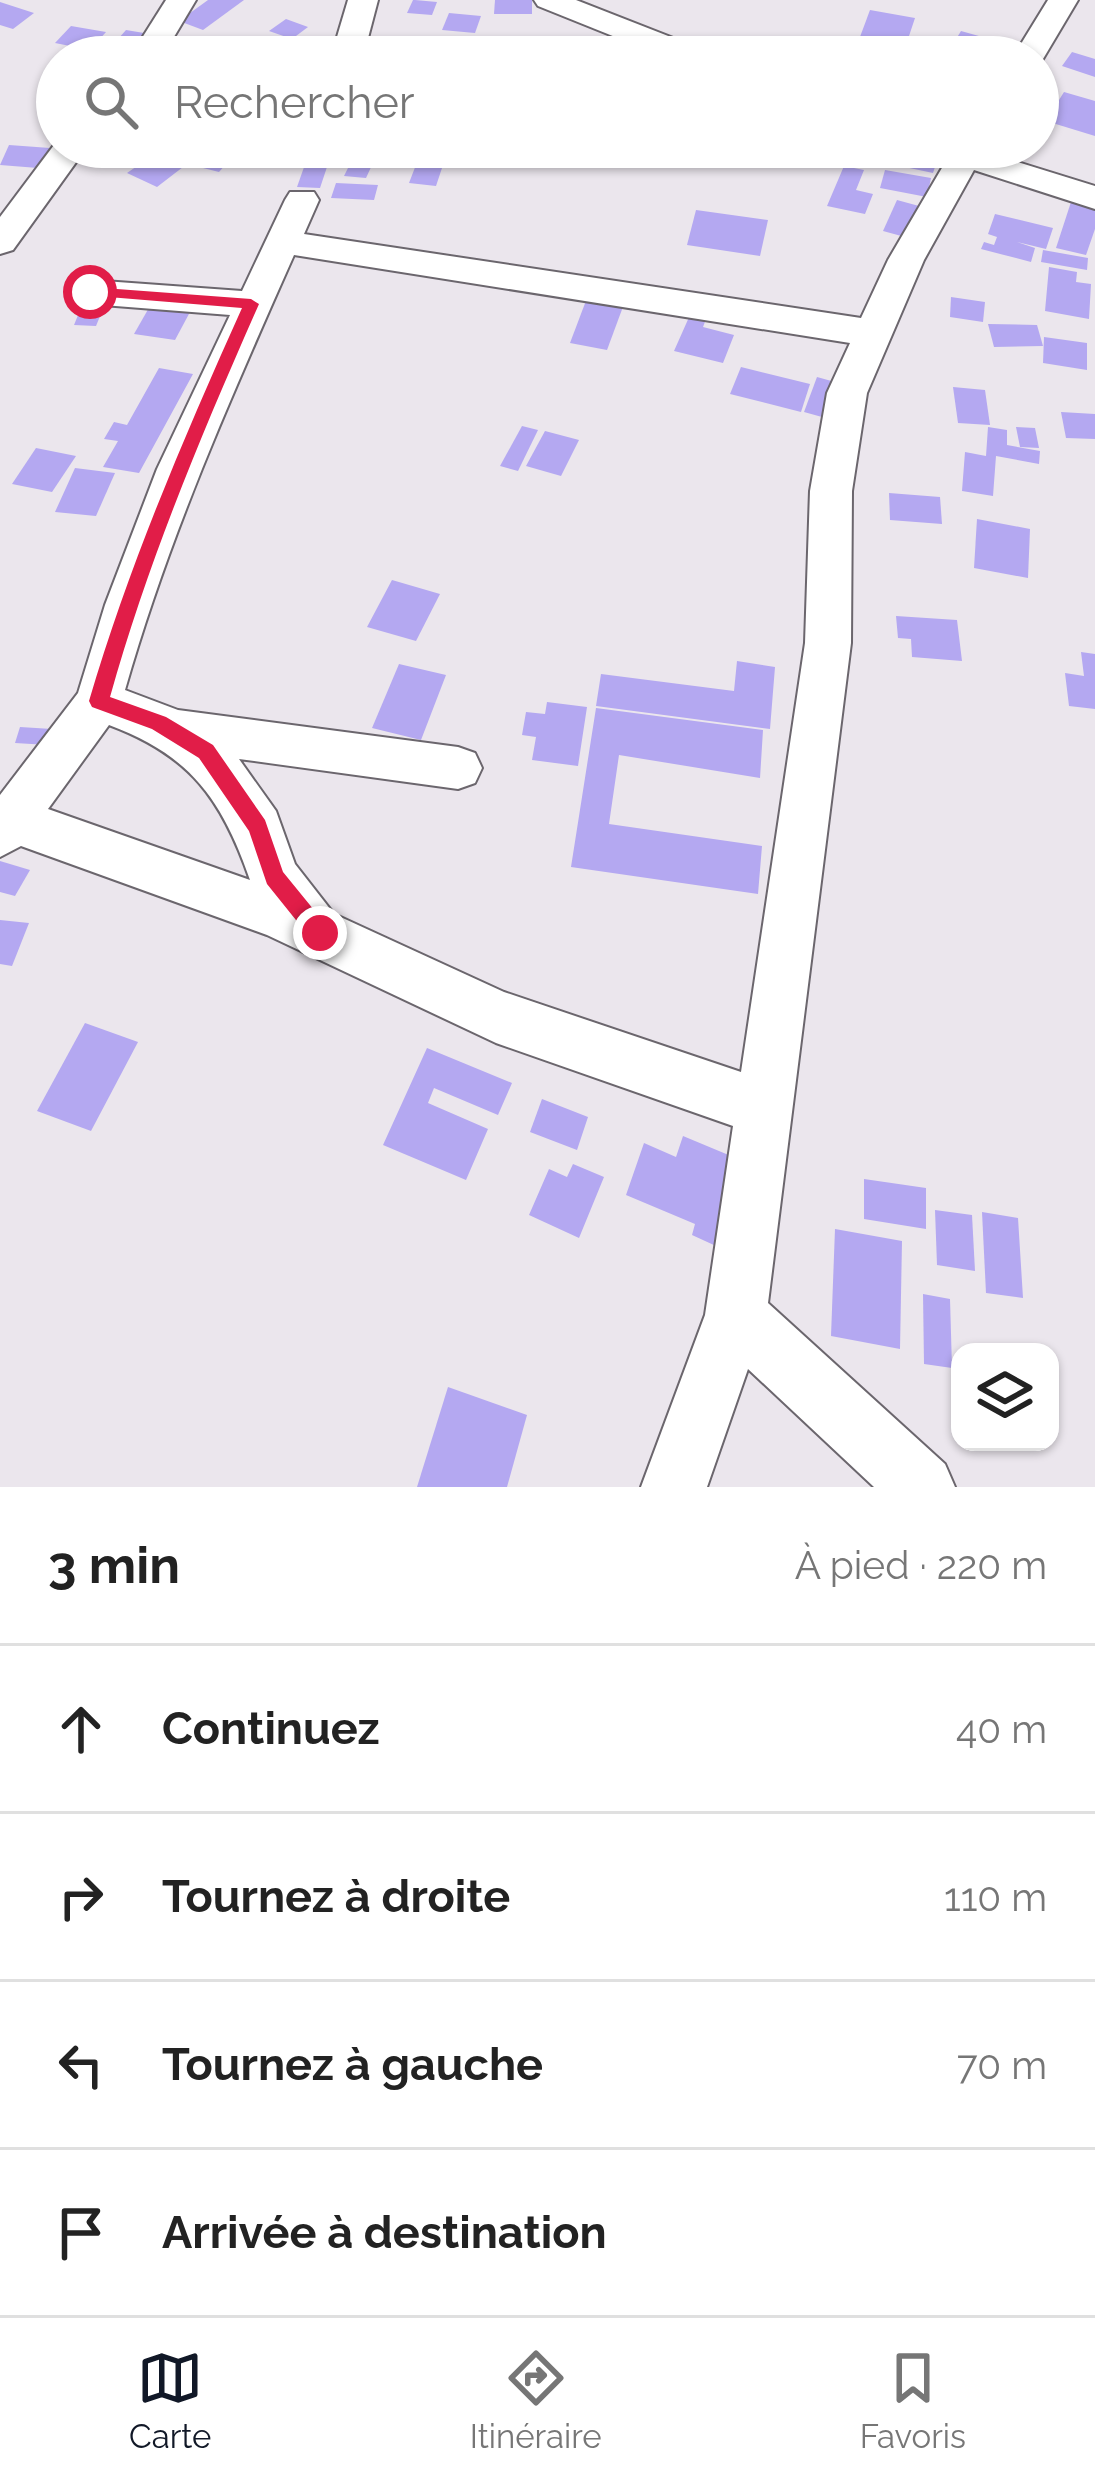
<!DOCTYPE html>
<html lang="fr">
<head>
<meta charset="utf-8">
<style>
  :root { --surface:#fff; --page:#f6f6f6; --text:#222; --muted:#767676; --line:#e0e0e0; --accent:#111827 }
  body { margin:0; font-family:Raleway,sans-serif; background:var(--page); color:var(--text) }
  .controls { position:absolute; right:36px; bottom:36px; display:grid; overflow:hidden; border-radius:24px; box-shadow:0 3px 9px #0004 }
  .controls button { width:108px; height:108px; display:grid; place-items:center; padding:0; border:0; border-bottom:3px solid var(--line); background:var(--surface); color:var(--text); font:60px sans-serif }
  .stop { position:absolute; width:36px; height:36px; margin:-27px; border:9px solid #e11d48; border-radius:50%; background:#fff }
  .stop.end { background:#e11d48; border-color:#fff; box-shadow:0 3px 12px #0008 }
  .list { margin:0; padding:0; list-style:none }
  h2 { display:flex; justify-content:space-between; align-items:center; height:156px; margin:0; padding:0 48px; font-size:51px }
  h2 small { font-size:39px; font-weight:400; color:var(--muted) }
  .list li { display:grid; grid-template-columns:78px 1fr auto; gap:36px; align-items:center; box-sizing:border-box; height:168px; padding:0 48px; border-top:3px solid var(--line) }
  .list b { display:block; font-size:45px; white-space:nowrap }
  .list em { font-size:39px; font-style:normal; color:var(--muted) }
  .icon { flex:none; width:66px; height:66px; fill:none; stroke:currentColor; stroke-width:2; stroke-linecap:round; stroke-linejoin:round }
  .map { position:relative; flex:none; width:1095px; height:1487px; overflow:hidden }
  .search { position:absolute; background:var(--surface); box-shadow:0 3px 9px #0004; left:36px; right:36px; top:36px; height:132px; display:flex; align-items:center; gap:30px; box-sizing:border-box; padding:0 42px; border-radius:66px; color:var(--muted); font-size:45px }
  .sheet { height:828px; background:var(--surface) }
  nav { display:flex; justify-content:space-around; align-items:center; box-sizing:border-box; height:168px; border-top:3px solid var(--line); background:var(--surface); font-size:33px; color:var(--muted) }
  nav a { display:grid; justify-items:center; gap:6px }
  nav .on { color:var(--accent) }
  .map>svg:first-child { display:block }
  .building { fill:#b4a8f1 }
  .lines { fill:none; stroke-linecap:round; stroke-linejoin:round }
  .minor-casing { stroke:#6b666d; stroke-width:4 }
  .minor { fill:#fff; fill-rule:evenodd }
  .route { fill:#e11d48 }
</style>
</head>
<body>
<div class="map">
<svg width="1095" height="1487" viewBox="0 0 1095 1487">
  <rect width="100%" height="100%" fill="#ebe6ed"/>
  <g class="building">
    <polygon points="208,0 244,0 203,30 179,21"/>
    <polygon points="413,0 415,0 437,2 432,15 407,13"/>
    <polygon points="495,0 532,0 532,14 494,14"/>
    <polygon points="0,2 34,13 13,29 0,25"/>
    <polygon points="870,10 915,18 903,54 857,45"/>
    <polygon points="449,13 481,16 475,33 442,30"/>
    <polygon points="286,19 308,27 292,39 269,31"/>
    <polygon points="71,26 106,32 90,50 55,43"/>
    <polygon points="126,30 144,33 129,50 111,47"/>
    <polygon points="961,31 993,40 983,57 947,54"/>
    <polygon points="1072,52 1095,59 1095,77 1062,66"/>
    <polygon points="1064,92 1095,101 1095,136 1046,121"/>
    <polygon points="9,145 50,148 38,168 0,165"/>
    <polygon points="343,147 393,147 391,153 378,152 366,178 344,176 354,156 340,155"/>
    <polygon points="459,147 486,147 485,162 449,162 450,150"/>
    <polygon points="852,147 874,147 865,166 845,161"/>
    <polygon points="209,149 234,155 219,172 195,166"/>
    <polygon points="906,151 938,158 933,173 900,166"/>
    <polygon points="309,153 331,155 320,188 297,187"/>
    <polygon points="153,155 183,167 157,187 127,173"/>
    <polygon points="419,157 445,159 436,186 409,183"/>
    <polygon points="844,166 864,170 856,190 873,194 865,214 827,206"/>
    <polygon points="885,170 931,178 927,197 880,188"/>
    <polygon points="336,183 378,185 374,200 331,198"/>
    <polygon points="897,200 919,206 905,237 883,231"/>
    <polygon points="1071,202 1095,209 1095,229 1086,255 1056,248"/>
    <polygon points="696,210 768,220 760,256 687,245"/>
    <polygon points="995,214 1053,228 1046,249 1017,242 1035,248 1031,262 981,249 984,242 994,245 997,237 988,234"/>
    <polygon points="1043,250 1088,258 1087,270 1041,262"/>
    <polygon points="1049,267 1077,272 1076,282 1091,284 1089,319 1045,311"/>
    <polygon points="951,297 985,302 983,322 950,317"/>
    <polygon points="587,298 624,304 607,350 570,343"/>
    <polygon points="83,303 105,304 96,326 74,325"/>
    <polygon points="150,306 190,312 175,340 134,334"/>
    <polygon points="690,315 706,319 703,327 734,335 723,363 674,351"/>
    <polygon points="988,324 1037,325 1043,346 994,347"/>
    <polygon points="1044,337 1087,343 1087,370 1043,363"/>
    <polygon points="741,367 810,384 801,412 730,394"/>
    <polygon points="159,368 193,374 139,473 103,467 118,441 104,439 114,422 127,425"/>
    <polygon points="817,377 835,382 822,417 804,412"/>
    <polygon points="953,387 985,390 990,425 958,423"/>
    <polygon points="1061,412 1095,414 1095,439 1066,438"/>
    <polygon points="522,426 538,430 518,471 500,466"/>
    <polygon points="988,427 1007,430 1007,445 1040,451 1039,464 996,456 993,496 962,491 965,452 986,456"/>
    <polygon points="1016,427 1035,428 1039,448 1020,447"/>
    <polygon points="545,431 579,440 561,476 526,466"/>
    <polygon points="36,448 76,456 52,492 12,484"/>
    <polygon points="75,468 115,473 96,516 55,512"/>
    <polygon points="889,493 940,497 942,524 890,520"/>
    <polygon points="977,519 1030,529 1028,578 974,568"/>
    <polygon points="392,580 440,594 416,641 367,627"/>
    <polygon points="896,616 957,620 962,661 912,657 911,639 898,638"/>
    <polygon points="1081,652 1095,654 1095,709 1069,706 1065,673 1084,676"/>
    <polygon points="737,661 775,667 770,729 596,706 601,674 734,691"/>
    <polygon points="399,664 446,675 421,740 372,728"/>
    <polygon points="547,702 587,707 578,766 532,760 536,737 522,735 526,712 545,714"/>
    <polygon points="596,708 763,730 760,778 619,755 609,824 762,846 758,894 571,867"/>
    <polygon points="20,727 52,729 48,745 15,743"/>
    <polygon points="0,861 30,870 15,896 0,892"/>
    <polygon points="0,920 29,923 12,966 0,964"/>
    <polygon points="85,1023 138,1042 91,1131 37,1111"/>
    <polygon points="427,1048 512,1083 498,1115 434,1088 428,1103 488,1129 466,1180 383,1145"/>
    <polygon points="542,1099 588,1117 577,1150 530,1132"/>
    <polygon points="683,1136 743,1161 716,1246 692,1235 695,1224 626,1195 644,1143 676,1157"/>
    <polygon points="573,1164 604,1177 579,1238 529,1215 549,1169 567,1177"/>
    <polygon points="864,1179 926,1188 926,1229 864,1219"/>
    <polygon points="935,1210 972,1215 975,1271 937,1265"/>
    <polygon points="982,1212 1018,1218 1023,1298 986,1293"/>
    <polygon points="835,1229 902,1241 900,1349 831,1336"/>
    <polygon points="923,1294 950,1299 952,1368 924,1364"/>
    <polygon points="448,1387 527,1415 507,1487 417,1487"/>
  </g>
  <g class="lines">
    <defs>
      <g id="minor">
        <polygon points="166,0 196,0 162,57 130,57"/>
        <polygon points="348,0 378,0 363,57 331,57"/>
        <polygon points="534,0 576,0 704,50 709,57 665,57 538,6"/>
        <polygon points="1048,0 1078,0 1040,64 1038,57 1013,57"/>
        <polygon points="57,141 57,147 87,147 13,250 0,254 0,217"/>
        <path d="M919,147h69l-3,5 110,34v23l-121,-39 -50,90 -57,133 -15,98 -1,152 -83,660 177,161 10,23h-81l-126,-118 -41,118h-66l64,-172 28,-189 -237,-83 -229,-108 -246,-89 -21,11v-62l78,-102 27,-88 52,-136 73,-154 -140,-11 -13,-3 -5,-9 5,-9 13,-3 152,11 43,-91 5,-8h24l5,8 -15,34 557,84 27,-58 58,-99 -22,-7zM294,255l556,88 -23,50 -17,98 -5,152 -64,429 -237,-80 -170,-78 -39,-50 -19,-53 -37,-52 219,30 17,-6 7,-15 -7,-15 -17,-6 -280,-37 -53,-20c43,-151 105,-291 169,-435zM109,725c81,30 113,74 141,155l-202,-71z"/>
      </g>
    </defs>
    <use href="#minor" class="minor-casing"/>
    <use href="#minor" class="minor"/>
  </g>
  <path class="route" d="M90,287l161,12 8,5c-57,129 -111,257 -149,393l56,20 47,28 52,75 18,52 44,54 3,7 -10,10 -8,-3 -45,-56 -18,-53 -50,-73 -47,-29 -60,-22 -3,-6c40,-136 95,-264 153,-393l-158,-13 -2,-3z"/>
</svg>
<div class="controls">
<button><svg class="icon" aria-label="layers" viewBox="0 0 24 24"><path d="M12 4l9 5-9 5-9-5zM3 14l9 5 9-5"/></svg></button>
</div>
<div class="stop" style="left:90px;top:292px"></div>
<div class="stop end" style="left:320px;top:933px"></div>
<div class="search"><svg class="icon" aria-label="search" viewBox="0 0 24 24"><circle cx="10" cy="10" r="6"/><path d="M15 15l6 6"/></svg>Rechercher</div>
</div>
<section class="sheet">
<h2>3 min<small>À pied · 220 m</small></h2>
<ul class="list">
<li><svg class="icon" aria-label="ahead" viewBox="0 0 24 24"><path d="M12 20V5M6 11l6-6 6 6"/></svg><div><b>Continuez</b></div><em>40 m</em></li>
<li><svg class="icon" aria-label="right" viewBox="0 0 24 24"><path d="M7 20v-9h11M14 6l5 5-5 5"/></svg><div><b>Tournez à droite</b></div><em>110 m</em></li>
<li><svg class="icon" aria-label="left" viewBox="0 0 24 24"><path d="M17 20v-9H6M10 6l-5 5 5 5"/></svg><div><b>Tournez à gauche</b></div><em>70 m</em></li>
<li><svg class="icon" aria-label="arrive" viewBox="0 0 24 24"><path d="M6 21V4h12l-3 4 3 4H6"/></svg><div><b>Arrivée à destination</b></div></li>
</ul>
</section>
<nav>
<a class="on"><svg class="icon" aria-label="map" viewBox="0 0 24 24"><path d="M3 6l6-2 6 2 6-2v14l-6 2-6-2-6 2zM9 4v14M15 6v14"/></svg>Carte</a>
<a><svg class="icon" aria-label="directions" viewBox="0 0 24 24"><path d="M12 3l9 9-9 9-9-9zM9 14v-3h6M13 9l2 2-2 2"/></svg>Itinéraire</a>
<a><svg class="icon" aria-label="saved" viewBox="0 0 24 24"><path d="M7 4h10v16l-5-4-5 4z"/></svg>Favoris</a>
</nav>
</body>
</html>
